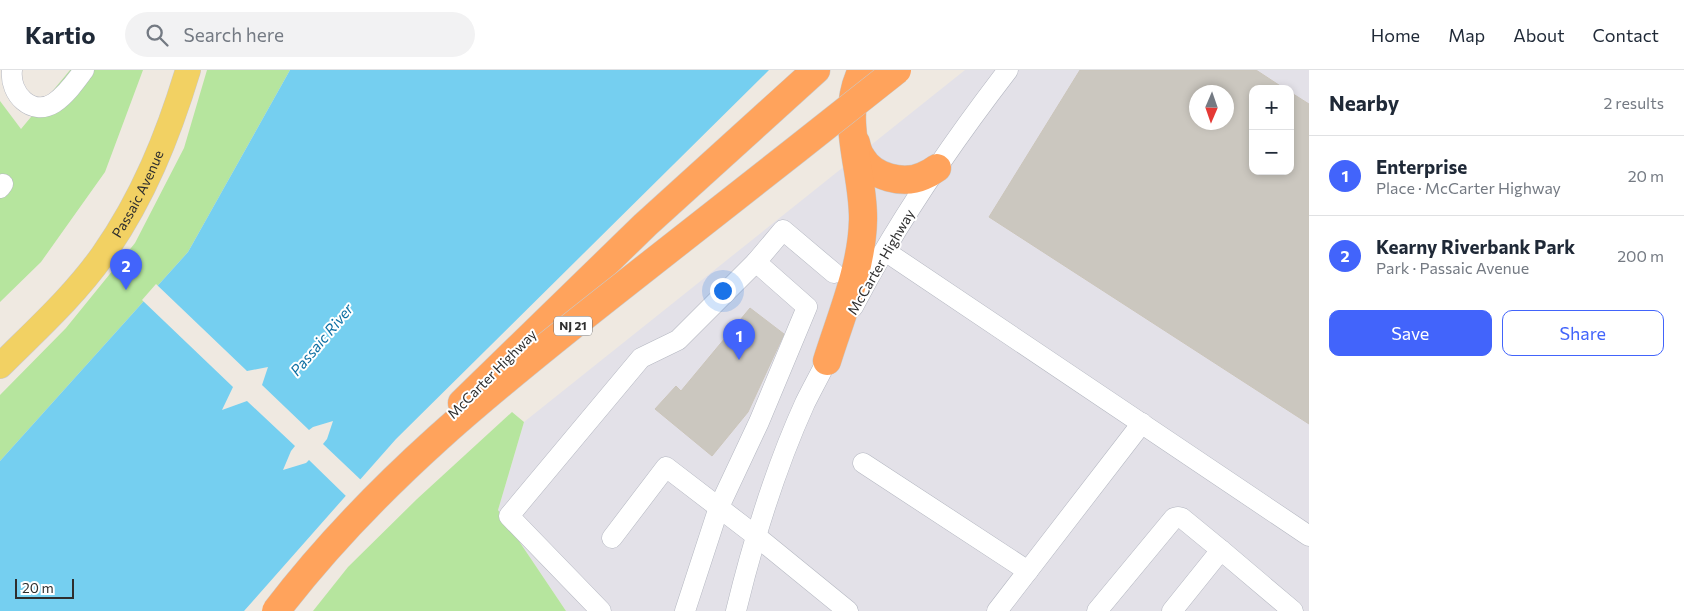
<!DOCTYPE html>
<html lang="en">
<head>
<meta charset="utf-8">
<style>
  :root { --surface:#fff; --page:#f2f2f3; --text:#1f2937; --muted:#747a83; --line:#e0e1e3; --accent:#4264fb }
  body { margin:0; font-family:Commissioner,sans-serif; background:var(--page); color:var(--text) }
  .controls { position:absolute; right:15px; top:15px; display:grid; overflow:hidden; border-radius:10px; box-shadow:0 2px 8px #0003 }
  .controls button { width:45px; height:45px; display:grid; place-items:center; padding:0; border:0; border-bottom:1px solid var(--line); background:var(--surface); color:var(--text); font:25px sans-serif }
  .compass { position:absolute; left:1189px; top:15px; width:45px; height:45px; border-radius:50%; background:var(--surface); box-shadow:0 2px 8px #0003; rotate:182deg }
  .scale { position:absolute; left:15px; bottom:12px; width:59px; box-sizing:border-box; padding-left:5px; border:2px solid #2e2e2e; border-top:0; font-size:14px; line-height:18px; white-space:nowrap; color:#2e2e2e; -webkit-text-stroke:4px #fff; paint-order:stroke }
  .you { position:absolute; left:722px; top:220px; width:18px; height:18px; margin:-12px; border:4px solid #fff; border-radius:50%; background:#1a73e8; box-shadow:0 0 0 8px #1a73e833 }
  .badge { display:grid; place-items:center; width:32px; height:32px; border-radius:50%; background:var(--accent); color:#fff; font-size:16px; font-weight:700 }
  .pin { position:absolute; translate:-50% -41px; filter:drop-shadow(0 1px 2px #0008) }
  .pin::after { content:''; position:absolute; top:26px; width:18px; height:15px; background:inherit; clip-path:polygon(0 0,100% 0,50% 100%) }
  .list { margin:0; padding:0; list-style:none }
  h2 { display:flex; justify-content:space-between; align-items:center; height:65px; margin:0; padding:0 20px; font-size:21px }
  h2 small { font-size:16px; font-weight:400; color:var(--muted) }
  .list li { display:grid; grid-template-columns:32px 1fr auto; gap:15px; align-items:center; box-sizing:border-box; height:80px; padding:0 20px; border-top:1px solid var(--line) }
  .list b { display:block; font-size:19px; white-space:nowrap }
  .list p { margin:0; font-size:16px; white-space:nowrap; color:var(--muted) }
  .list em { font-size:16px; font-style:normal; color:var(--muted) }
  .actions { display:flex; gap:10px; padding:15px 20px }
  .actions a { flex:1; padding:11px 0; border:1px solid var(--accent); border-radius:10px; text-align:center; font-size:18px; color:var(--accent) }
  .actions .main { background:var(--accent); color:#fff }
  .icon { flex:none; width:28px; height:28px; fill:none; stroke:currentColor; stroke-width:2; stroke-linecap:round; stroke-linejoin:round }
  .map { position:relative; flex:none; width:1309px; height:541px; overflow:hidden }
  header { display:flex; align-items:center; gap:30px; box-sizing:border-box; height:70px; padding:0 25px; background:var(--surface); border-bottom:1px solid var(--line) }
  header strong { font-size:24px }
  nav { display:flex; gap:28px; margin-inline-start:auto; font-size:18px }
  .search { width:350px; height:45px; background:var(--page); display:flex; align-items:center; gap:12px; box-sizing:border-box; padding:0 18px; border-radius:28px; color:var(--muted); font-size:19px }
  main { display:flex }
  aside { flex:1; background:var(--surface) }
  .map>svg:first-child { display:block }
  .industrial { fill:#e3e1e8; fill-rule:evenodd }
  .green { fill:#b6e59e }
  .water { fill:#75cff0 }
  .pier { fill:#efe9e1 }
  .building { fill:#cbc7bf; stroke:#cbc5ba; fill-rule:evenodd }
  .lines { fill:none; stroke-linecap:round; stroke-linejoin:round }
  .minor-casing { stroke:#b4b7c1; stroke-width:21 }
  .major-casing { stroke:#c9c9c9; stroke-width:26 }
  .highway-casing { stroke:#c9c9c9; stroke-width:29 }
  .minor { stroke:#fff; stroke-width:20 }
  .major { stroke:#f2d163; stroke-width:25 }
  .highway { stroke:#ffa35c; stroke-width:28 }
  .highway-bridge-casing { stroke:#c9c9c9; stroke-width:29; stroke-linecap:butt }
  .highway-bridge { stroke:#ffa35c; stroke-width:28 }
  .labels { text-anchor:middle; stroke-width:4; stroke-linejoin:round; paint-order:stroke }
  .shield { fill:#fff; stroke:#6d6d6d; stroke-width:1 }
  .shield-label { font-size:12px; font-weight:bold; fill:#2e2e2e }
  .street-label { font-size:14px; fill:#2e2e2e; stroke:#fff }
  .water-label { font-size:15px; font-style:italic; fill:#0d6fa3; stroke:#fff }
</style>
</head>
<body>
<header>
<strong>Kartio</strong>
<div class="search"><svg class="icon" aria-label="search" viewBox="0 0 24 24"><circle cx="10" cy="10" r="6"/><path d="M15 15l6 6"/></svg>Search here</div>
<nav><a>Home</a><a>Map</a><a>About</a><a>Contact</a></nav>
</header>
<main>
<div class="map">
<svg width="1309" height="541" viewBox="0 0 1309 541">
  <rect width="100%" height="100%" fill="#efe9e1"/>
  <path class="industrial" d="M965,0h344v541h-743l-68,-101 26,-88zM1253,19h37v82h-37zM1196,22h30v30h-30z"/>
  <g class="green">
    <polygon points="70,0 143,0 105,102 41,192 0,232 0,31 21,59"/>
    <polygon points="207,0 290,0 188,182 0,391 0,325 66,258 135,173 184,78"/>
    <polygon points="512,342 524,352 498,440 566,541 313,541 348,497 417,429"/>
  </g>
  <polygon class="water" points="290,0 769,0 396,369 244,541 0,541 0,391 188,182"/>
  <polygon class="pier" points="156,214 247,301 268,297 262,315 309,360 313,357 333,351 327,369 323,374 362,411 348,428 309,390 306,393 283,400 291,381 295,376 247,331 222,340 233,317 142,230"/>
  <g class="building">
    <path d="M1080,0h176l29,19h-32v82h37v-79l19,12v320l-320,-207zM1196,22h30v30h-30z"/>
    <polygon points="750,238 784,264 748,342 712,386 655,339 676,316 681,321"/>
  </g>
  <g class="lines">
    <defs>
      <g id="minor">
        <path d="M12,0c-3,24 20,47 42,33 12,-8 22,-22 30,-33"/>
        <polyline points="0,118 3,114"/>
        <polyline points="885,181 1309,466"/>
        <path d="M853,237c43,-83 98,-163 155,-237"/>
        <polyline points="863,393 1028,501"/>
        <polyline points="612,468 666,397 756,466 848,541"/>
        <polyline points="601,541 509,446 641,288 678,270 756,192"/>
        <polyline points="685,541 719,437 759,352 807,237 756,192 783,160 834,203"/>
        <path d="M736,541c17,-70 39,-142 69,-208 9,-18 19,-36 28,-54"/>
        <polyline points="997,541 1142,353"/>
        <polyline points="1097,541 1174,448 1178,447 1182,448 1221,480"/>
        <polyline points="1172,541 1221,480 1293,541"/>
      </g>
      <g id="major">
        <path id="s1" d="M0,296c35,-35 74,-70 103,-111 40,-57 65,-119 85,-185"/>
      </g>
      <g id="highway">
        <path d="M856,73c1,5 3,11 6,15 11,19 41,27 61,18 5,-2 10,-5 14,-8"/>
        <path d="M827,291c14,-45 35,-93 36,-141 1,-50 -25,-102 -1,-150"/>
        <polyline points="462,333 645,155 816,0"/>
      </g>
    </defs>
    <use href="#minor" class="minor-casing"/>
    <use href="#major" class="major-casing"/>
    <use href="#highway" class="highway-casing"/>
    <use href="#minor" class="minor"/>
    <use href="#major" class="major"/>
    <use href="#highway" class="highway"/>
    <defs>
      <path id="highway-bridge" d="M276,541c98,-128 218,-224 344,-323 92,-72 185,-145 277,-218"/>
    </defs>
    <use href="#highway-bridge" class="highway-bridge-casing"/>
    <use href="#highway-bridge" class="highway-bridge"/>
  </g>
  <g class="labels">
    <rect class="shield" x="554" y="246.5" width="38" height="19" rx="4"/>
    <g class="shield-label">
      <text x="573" y="260">NJ 21</text>
    </g>
    <g class="street-label">
      <text dy="5" stroke="none"><textPath href="#s1" startOffset="222">Passaic Avenue</textPath></text>
      <text transform="translate(881 192) rotate(-60)" y="5">McCarter Highway</text>
      <text transform="translate(492 304) rotate(-45)" y="5">McCarter Highway</text>
    </g>
    <g class="water-label">
      <text transform="translate(322 270) rotate(-50)" y="5">Passaic River</text>
    </g>
  </g>
</svg>
<div class="controls">
<button>+</button>
<button>−</button>
</div>
<svg class="compass" viewBox="-18 -18 36 36"><path d="M0-13l5 13h-10z" fill="#e53935"/><path d="M0 13l5-13h-10z" fill="#747a83"/></svg>
<div class="scale">20 m</div>
<div class="you"></div>
<div class="pin badge" style="left:739px;top:290px">1</div>
<div class="pin badge" style="left:126px;top:220px">2</div>
</div>
<aside>
<h2>Nearby<small>2 results</small></h2>
<ul class="list">
<li><span class="badge">1</span><div><b>Enterprise</b><p>Place · McCarter Highway</p></div><em>20 m</em></li>
<li><span class="badge">2</span><div><b>Kearny Riverbank Park</b><p>Park · Passaic Avenue</p></div><em>200 m</em></li>
</ul>
<div class="actions"><a class="main">Save</a><a>Share</a></div>
</aside>
</main>
</body>
</html>
